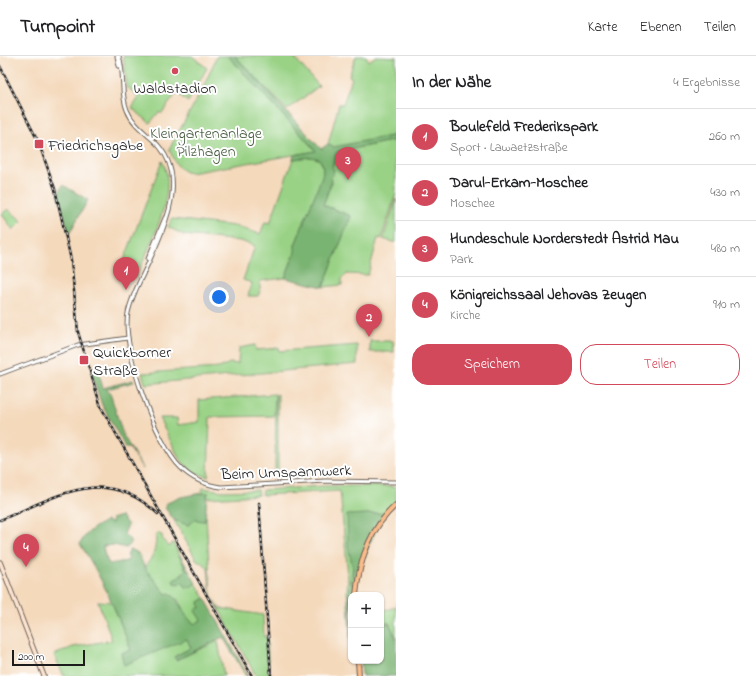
<!DOCTYPE html>
<html lang="de">
<head>
<meta charset="utf-8">
<style>
  :root { --surface:#fff; --page:#f2f2f2; --text:#202124; --muted:#757577; --line:#e0e0e0; --accent:#d1495b }
  body { margin:0; font-family:"Indie Flower",sans-serif; background:var(--page); color:var(--text) }
  .controls { position:absolute; right:12px; bottom:12px; display:grid; overflow:hidden; border-radius:8px; box-shadow:0 1px 3px #0004 }
  .controls button { width:36px; height:36px; display:grid; place-items:center; padding:0; border:0; border-bottom:1px solid var(--line); background:var(--surface); color:var(--text); font:20px sans-serif }
  .scale { position:absolute; left:12px; bottom:10px; width:73px; box-sizing:border-box; padding-left:4px; border:2px solid #1c1c1c; border-top:0; font-size:11px; line-height:14px; white-space:nowrap; color:#1c1c1c; -webkit-text-stroke:3px #fff; paint-order:stroke }
  .you { position:absolute; left:219px; top:241px; width:14px; height:14px; margin:-10px; border:3px solid #fff; border-radius:50%; background:#1a73e8; box-shadow:0 0 0 6px #1a73e833 }
  .badge { display:grid; place-items:center; width:26px; height:26px; border-radius:50%; background:var(--accent); color:#fff; font-size:13px; font-weight:700 }
  .pin { position:absolute; translate:-50% -33px; filter:drop-shadow(0 1px 2px #0008) }
  .pin::after { content:''; position:absolute; top:21px; width:14px; height:12px; background:inherit; clip-path:polygon(0 0,100% 0,50% 100%) }
  .list { margin:0; padding:0; list-style:none }
  h2 { display:flex; justify-content:space-between; align-items:center; height:52px; margin:0; padding:0 16px; font-size:17px }
  h2 small { font-size:13px; font-weight:400; color:var(--muted) }
  .list li { display:grid; grid-template-columns:26px 1fr auto; gap:12px; align-items:center; box-sizing:border-box; height:56px; padding:0 16px; border-top:1px solid var(--line) }
  .list b { display:block; font-size:15px; white-space:nowrap }
  .list p { margin:0; font-size:13px; white-space:nowrap; color:var(--muted) }
  .list em { font-size:13px; font-style:normal; color:var(--muted) }
  .actions { display:flex; gap:8px; padding:12px 16px }
  .actions a { flex:1; padding:9px 0; border:1px solid var(--accent); border-radius:16px; text-align:center; font-size:14px; color:var(--accent) }
  .actions .main { background:var(--accent); color:#fff }
  .map { position:relative; flex:none; width:396px; height:620px; overflow:hidden }
  header { display:flex; align-items:center; gap:24px; box-sizing:border-box; height:56px; padding:0 20px; background:var(--surface); border-bottom:1px solid var(--line) }
  header strong { font-size:19px }
  nav { display:flex; gap:22px; margin-inline-start:auto; font-size:14px }
  main { display:flex }
  aside { flex:1; background:var(--surface) }
  .map>svg:first-child { display:block }
  .green { fill:#99d285; stroke:#5a7750 }
  .forest { fill:#7ab472; stroke:#4b6847 }
  .lines { fill:none; stroke-linecap:round; stroke-linejoin:round }
  .tertiary-casing { stroke:#685e54; stroke-width:5 }
  .secondary-casing { stroke:#685e54; stroke-width:5.5 }
  .primary-casing { stroke:#685e54; stroke-width:6 }
  .tertiary { stroke:#fff; stroke-width:3 }
  .secondary { stroke:#fde4d1; stroke-width:3.5 }
  .primary { stroke:#fabc8b; stroke-width:4 }
  .rail-casing { stroke:#1c1c1c; stroke-width:2.5 }
  .rail { stroke:#fff; stroke-width:1; stroke-dasharray:3; stroke-linecap:butt }
  .poi-dot { fill:#d1495b; stroke:#fff; stroke-width:1.5 }
  .labels { text-anchor:middle; stroke-width:4; stroke-linejoin:round; paint-order:stroke }
  .poi-label { font-size:16px; fill:#1c1c1c; stroke:#fff; text-anchor:start }
  .park-label { font-size:16px; fill:#485c41; stroke:#fff }
  .street-label { font-size:16px; fill:#1c1c1c; stroke:#fff }
</style>
</head>
<body>
<header>
<strong>Turnpoint</strong>
<nav><a>Karte</a><a>Ebenen</a><a>Teilen</a></nav>
</header>
<main>
<div class="map">
<svg width="396" height="620" viewBox="0 0 396 620">
  <rect width="100%" height="100%" fill="#fff"/>
  <filter id="ink" filterUnits="userSpaceOnUse"><feTurbulence type="fractalNoise" baseFrequency=".025" numOctaves="2"/><feDisplacementMap in="SourceGraphic" scale="8" xChannelSelector="R" yChannelSelector="G"/><feConvolveMatrix kernelMatrix="1 2 1 2 8 2 1 2 1" color-interpolation-filters="sRGB"/></filter>
  <filter id="wash" filterUnits="userSpaceOnUse"><feTurbulence type="fractalNoise" baseFrequency=".012" numOctaves="4" result="noise"/><feDisplacementMap in="SourceGraphic" scale="16" xChannelSelector="R" yChannelSelector="G"/><feGaussianBlur stdDeviation="0.9" result="paint"/><feColorMatrix in="noise" values="0 0 0 0 0 0 0 0 0 0 0 0 0 0 0 0 0 1.4 0 .05"/><feComposite in="paint" operator="in"/></filter>
  <g filter="url(#wash)">
    <rect width="100%" height="100%" fill="#f4d9bb"/>
    <g class="green">
      <polygon points="123,0 192,0 207,12 188,46 177,37 161,58 159,56 150,67 132,52 139,41 127,31"/>
      <path d="M217,0h11l88,95 -126,22c-13,-2 -16,-14 -21,-24l33,-59z"/>
      <polygon points="235,0 293,0 319,30 287,54"/>
      <polygon points="356,0 366,0 369,5 376,0 396,1 396,79 333,92 328,88 339,48 343,48 352,22 349,20"/>
      <polygon points="396,84 396,138 381,183 378,182 368,219 347,218 342,223 342,229 323,231 351,160 323,149 332,125 331,122 334,114 332,111 337,96"/>
      <path d="M312,101c11,2 12,10 10,20l-27,68 2,8 -4,4 -8,21 -25,3v11l-2,4h-10l4,-13 -9,-3 12,-34 -15,-5 -56,-6 -16,-8 4,-8 63,7 25,8 5,-12 5,1 23,-64z"/>
      <path d="M162,105c18,30 -14,86 -26,117l-16,-7z"/>
      <polygon points="396,143 396,187 383,183"/>
      <polygon points="8,153 22,165 13,174 2,158"/>
      <polygon points="370,285 393,285 394,296 370,296"/>
      <polygon points="255,289 256,294 279,292 279,295 357,289 357,308 145,328 142,317 219,312 230,307 238,308 239,292"/>
      <polygon points="275,338 274,360 210,361 208,421 193,416 180,404 159,362 177,362 178,369 199,366 199,344"/>
      <polygon points="278,338 278,416 275,416 276,339"/>
      <polygon points="324,430 389,430 396,432 396,444 384,459 383,457 353,508 349,539 351,593 347,535 348,520 340,435 262,439 263,434"/>
      <polygon points="203,432 223,435 258,434 259,439 207,442 208,437 201,437"/>
      <polygon points="206,460 211,540 219,552 263,559 264,581 267,581 269,620 256,620 212,541 211,539 208,513 205,509 196,503 174,464 188,469 195,464 205,465"/>
      <path d="M156,477l6,2 1,5 5,6h3l2,-4 13,28 -6,5v7h2l4,5h5l5,-4 9,15 -5,4 1,4v14l-6,4 -8,-5 -8,-19 -13,-6 -20,-24v-5c9,-9 10,-19 10,-32z"/>
      <polygon points="98,545 111,546 113,548 131,594 187,583 191,592 175,600 176,604 218,585 224,620 64,620 54,599 73,591 112,584"/>
      <polygon points="396,550 396,582 389,567 381,568 381,554 390,553"/>
    </g>
    <g class="forest">
      <path d="M228,0h7l86,93 7,-5 5,3 63,-12v5l-59,12 -5,15 2,3 -3,8 1,3 -9,24 28,11 -28,71 -38,-9 10,-26v-7l27,-68c5,-25 -12,-20 -29,-18l1,-4 22,-4z"/>
      <polygon points="63,129 88,144 69,178 58,138"/>
      <polygon points="98,315 103,332 133,324 134,326 107,333 111,340 123,379 143,413 129,391 125,391 102,349 91,316"/>
      <polygon points="201,437 209,437 207,439 205,465 195,464 188,469 174,464 165,452 167,451 165,448 181,441"/>
      <polygon points="383,457 384,459 382,460 359,512 354,539 351,539 351,568 349,539 353,513 348,490 347,459"/>
      <path d="M121,460l7,9 -4,9 6,6 1,4 -5,4 -12,-3 -11,1 2,10 4,8 18,-3 2,-3 -2,-2 3,-7 8,4 8,17 20,24 4,-1c13,10 12,23 25,31l6,-4 -6,-9 1,-3h4l-1,-6 6,-4 43,78h-2l-23,-39 -47,23 -2,-3 17,-9 -4,-9 -63,26 -3,-12 10,-3c-14,-37 -29,-73 -51,-106 6,-12 15,-18 27,-23l4,2 2,-1 -2,-3z"/>
      <polygon points="177,494 196,527 191,531 186,531 182,526 179,528 174,527 173,524 178,522 186,514"/>
      <polygon points="389,567 396,582 396,620 362,620 361,605 381,605 381,568"/>
    </g>
  </g>
  <g filter="url(#ink)">
    <g class="lines">
      <defs>
        <g id="tertiary">
          <polyline points="117,0 119,10"/>
          <path d="M119,0c6,17 1,37 8,54 5,13 16,21 26,30 21,19 23,43 16,70 -4,15 -10,30 -17,45 -8,19 -20,38 -24,58 -7,35 28,131 53,155 11,11 25,17 40,19l104,-6 71,1"/>
          <polyline points="148,203 165,162"/>
          <polyline points="0,318 78,289 128,282"/>
        </g>
        <polyline id="secondary" points="0,506 44,620"/>
        <g id="primary">
          <path d="M356,539c3,-34 14,-67 40,-90"/>
          <polyline points="358,605 359,620"/>
        </g>
      </defs>
      <use href="#tertiary" class="tertiary-casing"/>
      <use href="#secondary" class="secondary-casing"/>
      <use href="#primary" class="primary-casing"/>
      <use href="#tertiary" class="tertiary"/>
      <use href="#secondary" class="secondary"/>
      <use href="#primary" class="primary"/>
      <defs>
        <g id="rail">
          <polyline points="0,10 38,85 55,133 71,204 78,276 101,351 252,620"/>
          <polyline points="259,447 271,620"/>
          <path d="M0,464c57,-23 104,-57 158,-6"/>
        </g>
      </defs>
      <use href="#rail" class="rail-casing"/>
      <use href="#rail" class="rail"/>
    </g>
  </g>
  <g class="poi-dot">
    <circle cx="175" cy="15" r="4"/>
    <rect x="34" y="83" width="10" height="10" rx="2"/>
    <rect x="79" y="299" width="10" height="10" rx="2"/>
  </g>
  <g class="labels">
    <g class="poi-label">
      <text x="175" y="37" text-anchor="middle">Waldstadion</text>
      <text x="48" y="94">Friedrichsgabe</text>
      <text x="93" y="301">Quickborner<tspan x="93" dy="18">Straße</tspan></text>
    </g>
    <g class="park-label">
      <text x="206" y="82">Kleingartenanlage<tspan x="206" dy="18">Pilzhagen</tspan></text>
    </g>
    <g class="street-label">
      <text transform="translate(286 415) rotate(-2)" y="6">Beim Umspannwerk</text>
    </g>
  </g>
</svg>
<div class="controls">
<button>+</button>
<button>−</button>
</div>
<div class="scale">200 m</div>
<div class="you"></div>
<div class="pin badge" style="left:126px;top:234px">1</div>
<div class="pin badge" style="left:369px;top:281px">2</div>
<div class="pin badge" style="left:348px;top:124px">3</div>
<div class="pin badge" style="left:26px;top:511px">4</div>
</div>
<aside>
<h2>In der Nähe<small>4 Ergebnisse</small></h2>
<ul class="list">
<li><span class="badge">1</span><div><b>Boulefeld Frederikspark</b><p>Sport · Lawaetzstraße</p></div><em>260 m</em></li>
<li><span class="badge">2</span><div><b>Darul-Erkam-Moschee</b><p>Moschee</p></div><em>430 m</em></li>
<li><span class="badge">3</span><div><b>Hundeschule Norderstedt Astrid Mau</b><p>Park</p></div><em>480 m</em></li>
<li><span class="badge">4</span><div><b>Königreichssaal Jehovas Zeugen</b><p>Kirche</p></div><em>910 m</em></li>
</ul>
<div class="actions"><a class="main">Speichern</a><a>Teilen</a></div>
</aside>
</main>
</body>
</html>
